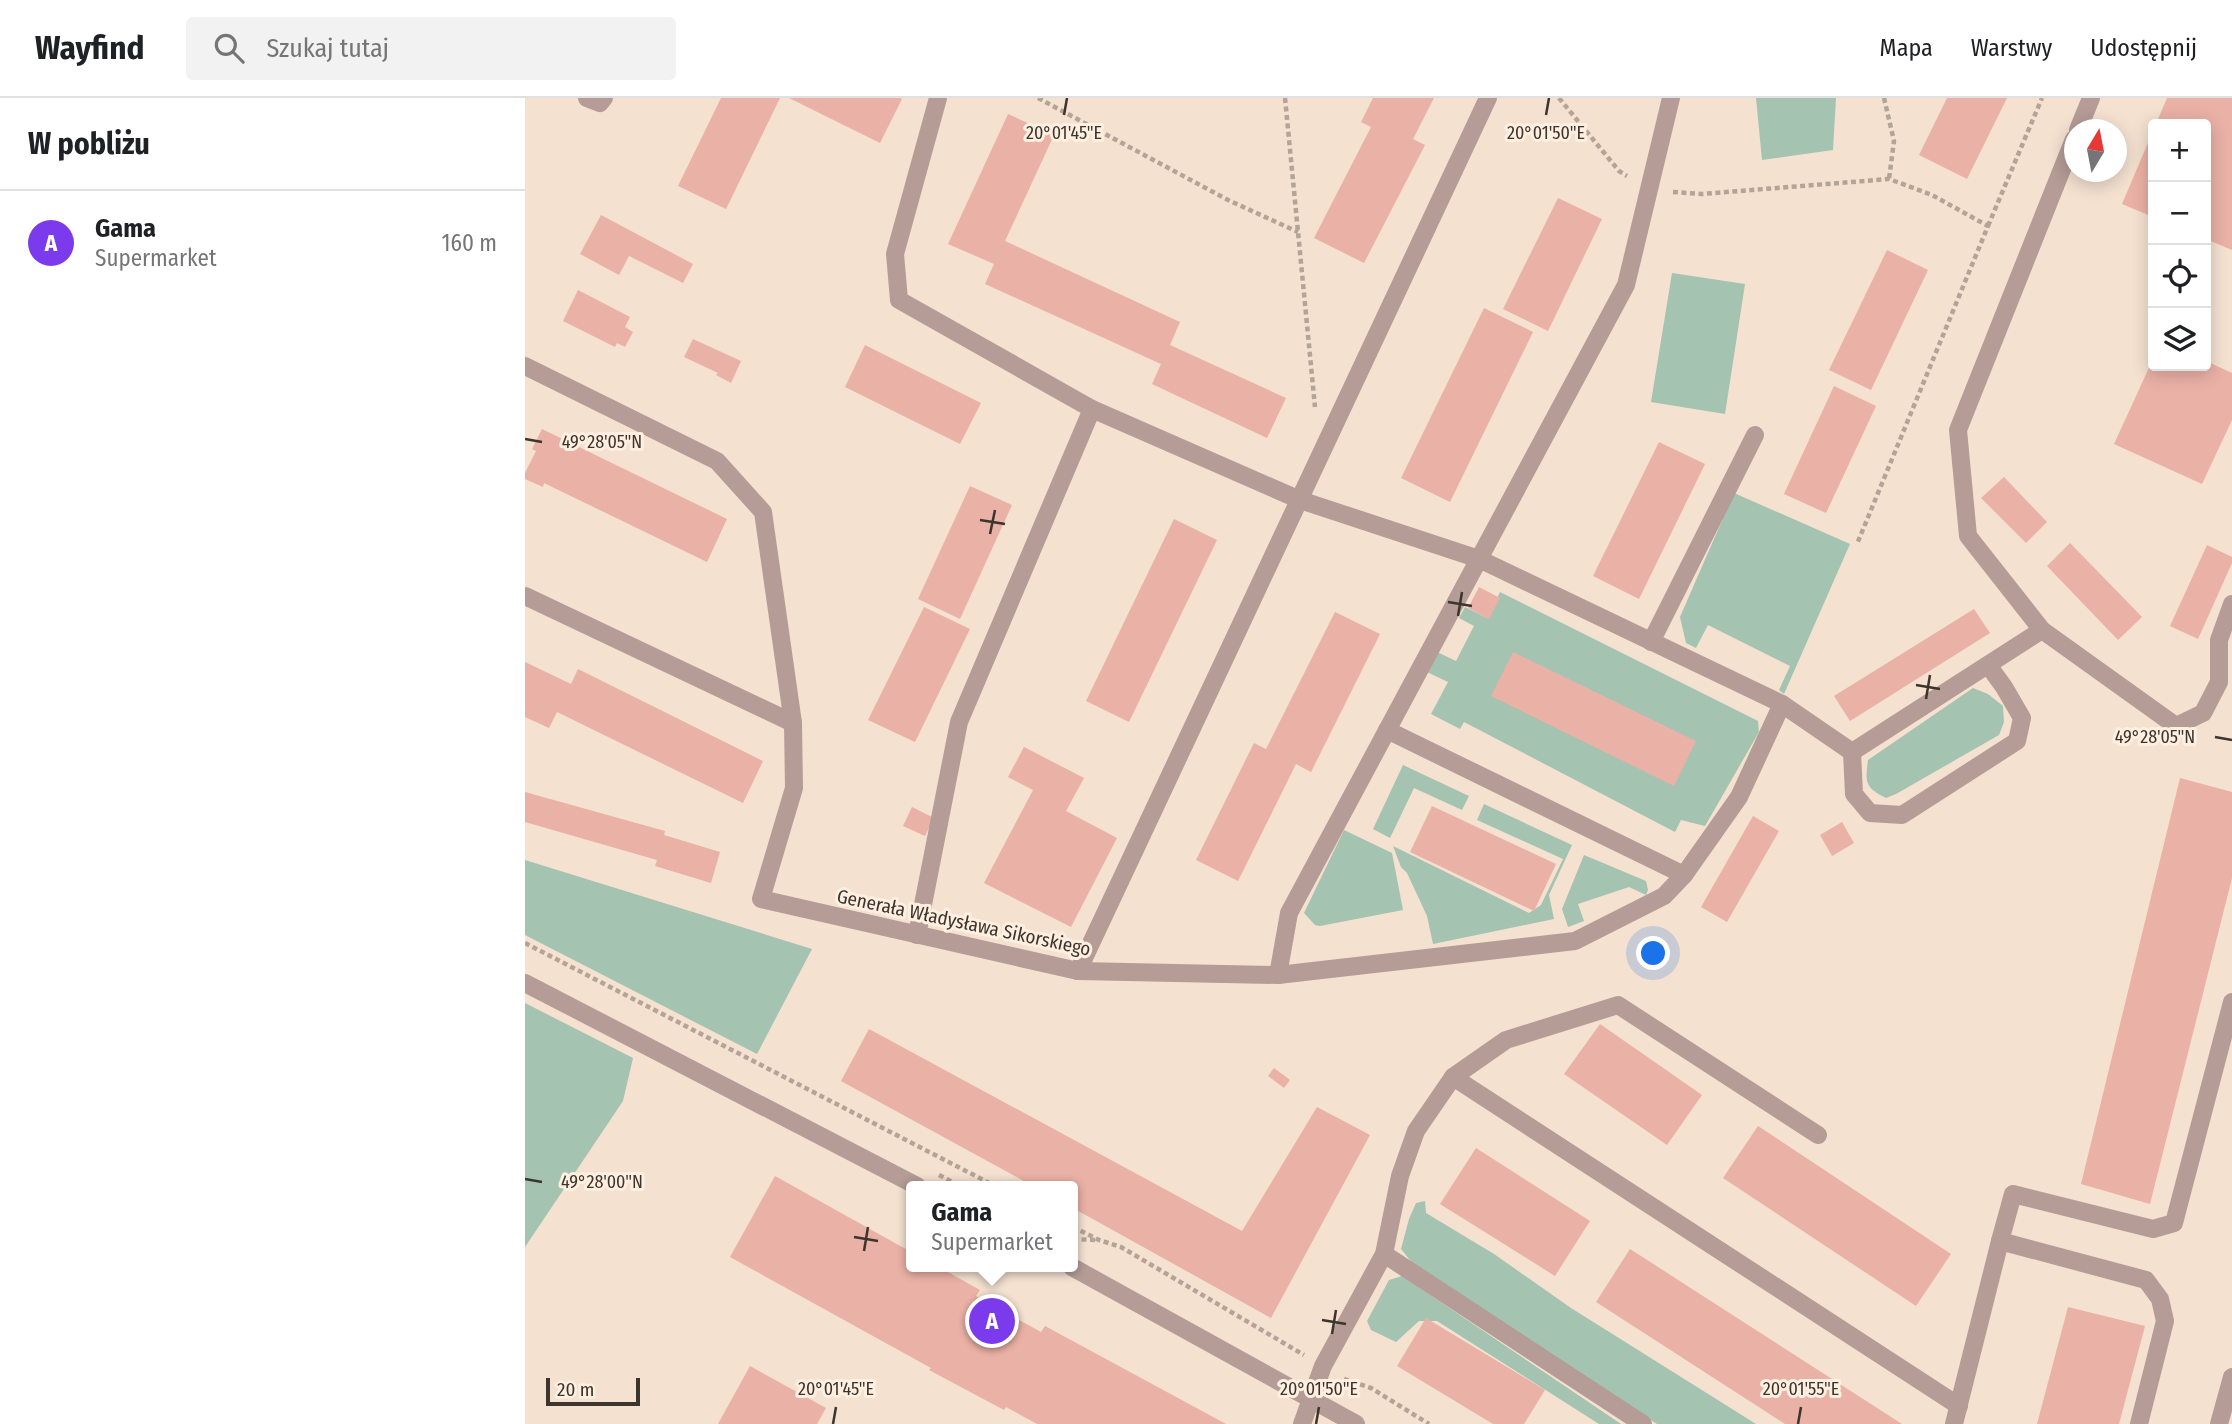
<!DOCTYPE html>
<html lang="pl">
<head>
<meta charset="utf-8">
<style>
  :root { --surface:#fff; --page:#f2f2f2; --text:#202124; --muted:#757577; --line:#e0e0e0; --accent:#7c3aed }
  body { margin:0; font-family:"Fira Sans Condensed",sans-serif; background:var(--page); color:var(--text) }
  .controls { position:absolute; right:21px; top:21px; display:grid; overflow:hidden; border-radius:7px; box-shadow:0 4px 18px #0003 }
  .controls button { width:63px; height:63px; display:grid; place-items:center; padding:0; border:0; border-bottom:2px solid var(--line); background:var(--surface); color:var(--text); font:35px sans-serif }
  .compass { position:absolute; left:1539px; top:21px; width:63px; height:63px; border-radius:50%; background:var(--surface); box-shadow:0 4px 18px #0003; rotate:10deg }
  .scale { position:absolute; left:21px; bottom:18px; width:94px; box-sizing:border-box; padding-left:7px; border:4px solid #3c352e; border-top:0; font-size:19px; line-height:24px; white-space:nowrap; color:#3c352e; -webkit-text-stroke:5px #ffefe1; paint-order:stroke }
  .you { position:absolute; left:1129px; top:856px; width:24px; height:24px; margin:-18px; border:5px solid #fff; border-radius:50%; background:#1a73e8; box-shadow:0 0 0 10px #1a73e833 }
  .badge { display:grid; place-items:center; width:46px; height:46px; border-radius:50%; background:var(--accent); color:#fff; font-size:23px; font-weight:700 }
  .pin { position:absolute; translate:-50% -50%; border:4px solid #fff; box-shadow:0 2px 7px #0006 }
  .popup { position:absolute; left:381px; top:1083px; width:172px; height:91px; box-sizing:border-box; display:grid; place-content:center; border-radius:7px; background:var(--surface); filter:drop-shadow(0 2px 5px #0005); font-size:23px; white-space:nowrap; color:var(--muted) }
  .popup b { font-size:26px; color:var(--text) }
  .popup::after { content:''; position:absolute; left:50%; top:100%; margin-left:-14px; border:14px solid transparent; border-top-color:var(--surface) }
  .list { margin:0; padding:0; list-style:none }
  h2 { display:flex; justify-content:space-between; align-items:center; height:91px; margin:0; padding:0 28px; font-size:30px }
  h2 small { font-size:23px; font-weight:400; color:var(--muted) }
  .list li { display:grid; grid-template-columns:46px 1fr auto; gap:21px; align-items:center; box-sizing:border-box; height:105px; padding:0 28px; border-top:2px solid var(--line) }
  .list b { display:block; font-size:26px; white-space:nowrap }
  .list p { margin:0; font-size:23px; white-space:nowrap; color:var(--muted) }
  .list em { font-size:23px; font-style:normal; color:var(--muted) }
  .icon { flex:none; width:38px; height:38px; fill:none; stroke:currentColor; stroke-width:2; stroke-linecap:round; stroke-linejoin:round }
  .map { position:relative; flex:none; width:1707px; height:1326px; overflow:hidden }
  header { display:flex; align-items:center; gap:42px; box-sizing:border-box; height:98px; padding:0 35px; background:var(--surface); border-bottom:2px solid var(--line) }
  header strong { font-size:33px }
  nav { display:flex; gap:38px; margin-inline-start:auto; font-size:24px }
  .search { width:490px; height:63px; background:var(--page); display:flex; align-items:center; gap:18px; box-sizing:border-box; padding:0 24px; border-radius:7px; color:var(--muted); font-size:26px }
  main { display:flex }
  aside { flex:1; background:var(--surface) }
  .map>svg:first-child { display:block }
  .green { fill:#a4c3b0 }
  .building { fill:#eab1a6 }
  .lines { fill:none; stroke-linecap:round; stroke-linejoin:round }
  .path { stroke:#b3a497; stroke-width:4.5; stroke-dasharray:5 3.5; stroke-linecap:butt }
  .minor { stroke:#b59c96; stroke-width:18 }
  .ticks { fill:none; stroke:#3c352e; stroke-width:2.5 }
  .labels { text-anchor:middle; stroke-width:6; stroke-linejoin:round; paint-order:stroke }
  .street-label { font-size:19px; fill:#3c352e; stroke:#ffefe1 }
  .ticks-label { font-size:18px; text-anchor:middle; fill:#3c352e; stroke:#ffefe1; stroke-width:6; stroke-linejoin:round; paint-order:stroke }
</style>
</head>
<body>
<header>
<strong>Wayfind</strong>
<div class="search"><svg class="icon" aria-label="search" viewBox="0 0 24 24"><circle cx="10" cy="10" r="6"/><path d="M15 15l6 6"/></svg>Szukaj tutaj</div>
<nav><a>Mapa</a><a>Warstwy</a><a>Udostępnij</a></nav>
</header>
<main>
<aside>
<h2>W pobliżu<small></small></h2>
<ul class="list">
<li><span class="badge">A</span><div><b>Gama</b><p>Supermarket</p></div><em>160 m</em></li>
</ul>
</aside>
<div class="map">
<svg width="1707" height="1326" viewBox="0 0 1707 1326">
  <rect width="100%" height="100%" fill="#f4e1d0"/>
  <g class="green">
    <polygon points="1231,0 1311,0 1308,52 1237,62"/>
    <polygon points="1147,175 1220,186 1200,316 1126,304"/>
    <polygon points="1209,395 1325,446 1259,596 1254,592 1265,568 1183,527 1171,550 1161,545 1155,519"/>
    <polygon points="975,494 1233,623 1234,634 1180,728 1156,722 1150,734 939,624 935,631 906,616 923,584 902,574 912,554 931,563 949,528 934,520 940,509 962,520"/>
    <path d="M1448,590l15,6 15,12 1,16 -5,13 -103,59 -10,4c-21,-11 -21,-15 -18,-38z"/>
    <polygon points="878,667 944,698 937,712 889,690 865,740 848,731"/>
    <polygon points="959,706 1047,747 1024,797 1029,821 908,846 902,818 882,775 876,769 868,748 1004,815 1016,807 1038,761 952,722"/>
    <polygon points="819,732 867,755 878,812 795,828 790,827 779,815"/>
    <polygon points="1059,757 1121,783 1123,792 1121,797 1104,789 1053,806 1059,823 1043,829 1037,811"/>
    <polygon points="0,762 287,851 232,956 0,837"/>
    <polygon points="0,905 108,960 98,1003 0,1149"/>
    <polygon points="900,1103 901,1115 969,1156 1046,1210 1231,1326 1132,1326 889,1167 876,1151 884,1121 891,1105"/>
    <polygon points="877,1178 1096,1326 1074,1326 912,1223 894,1223 871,1244 846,1232 842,1223 864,1182"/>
  </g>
  <g class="building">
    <polygon points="196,0 255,0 201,111 153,88"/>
    <polygon points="264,0 375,0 377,1 355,45"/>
    <polygon points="848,0 909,0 888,41 900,47 839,165 789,140 846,29 836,24"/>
    <polygon points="1422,0 1482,0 1442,81 1394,57"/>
    <polygon points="1642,0 1707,0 1707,152 1681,141 1681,26 1631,26"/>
    <polygon points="483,16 529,37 480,143 655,224 645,247 761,300 742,340 627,286 636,266 460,186 469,166 423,146"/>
    <polygon points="1628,33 1628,119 1597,106"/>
    <polygon points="1033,100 1077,121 1023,233 978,211"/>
    <polygon points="76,117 168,166 158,185 104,158 94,177 55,156"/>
    <polygon points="1362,152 1403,172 1346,292 1304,272"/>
    <polygon points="53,192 105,219 100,229 108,234 100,249 92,245 90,249 38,223"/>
    <polygon points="959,210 1008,234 925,404 876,380"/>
    <polygon points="168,241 216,263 206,285 191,277 193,275 159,259"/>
    <polygon points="340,247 456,305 435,346 320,289"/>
    <polygon points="1628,261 1628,268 1681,268 1681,263 1707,275 1707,322 1677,386 1589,346"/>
    <polygon points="1309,288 1351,308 1301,415 1259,396"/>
    <polygon points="17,331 202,421 182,464 19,385 18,389 0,381 0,375 11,353 7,351"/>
    <polygon points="1134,344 1180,366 1114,501 1068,478"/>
    <polygon points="1479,379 1522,424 1501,445 1456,400"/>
    <polygon points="445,388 487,407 435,521 393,501"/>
    <polygon points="649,421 692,442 604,624 561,603"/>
    <polygon points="1545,445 1617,519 1593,542 1522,468"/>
    <polygon points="1682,447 1707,459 1707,465 1673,541 1645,528"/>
    <polygon points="954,489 975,500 964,521 943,510"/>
    <polygon points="399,509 445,531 390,644 343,622"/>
    <polygon points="1449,511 1465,535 1325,623 1309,598"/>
    <polygon points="810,514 855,536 786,674 771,666 713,783 671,762 729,645 741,651"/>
    <polygon points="988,554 1171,643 1149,688 966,598"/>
    <polygon points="0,564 46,586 53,571 238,663 218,705 32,614 24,630 0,619"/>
    <polygon points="499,649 559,680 541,713 592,740 546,829 459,785 508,692 483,679"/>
    <polygon points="1655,680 1707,694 1707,780 1625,1106 1556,1086"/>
    <polygon points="0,694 140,733 139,737 195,754 186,785 130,768 132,762 0,724"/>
    <polygon points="907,708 1031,766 1009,813 885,754"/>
    <polygon points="387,709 409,720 400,738 378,728"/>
    <polygon points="1228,718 1254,733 1202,824 1176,809"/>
    <polygon points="1317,724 1329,745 1307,758 1295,737"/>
    <polygon points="1075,926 1177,997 1142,1047 1039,976"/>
    <polygon points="344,931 717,1133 792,1009 845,1037 746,1220 548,1110 548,1088 508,1088 316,983"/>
    <polygon points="749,970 765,982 759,990 743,978"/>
    <polygon points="1233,1028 1426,1156 1391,1208 1198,1080"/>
    <polygon points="951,1050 1065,1123 1030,1178 915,1106"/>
    <polygon points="250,1078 386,1154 386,1169 414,1169 455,1192 451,1198 516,1234 520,1228 701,1326 512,1326 481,1309 479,1312 404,1272 406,1270 205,1159"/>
    <polygon points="1105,1151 1377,1326 1260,1326 1071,1204"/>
    <polygon points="1543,1209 1620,1228 1594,1326 1512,1326"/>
    <polygon points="901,1220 1020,1292 999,1326 968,1326 872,1268"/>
    <polygon points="225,1268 301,1310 292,1326 193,1326"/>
  </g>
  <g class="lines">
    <g class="path">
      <polyline points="513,0 703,102 773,134"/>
      <polyline points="760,0 790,309"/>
      <polyline points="1034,0 1094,73 1102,78"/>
      <polyline points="1359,0 1369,43 1364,81"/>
      <polyline points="1148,94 1177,96 1364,81 1407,97 1463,128 1332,446"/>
      <polyline points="1463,128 1517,0"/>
      <polyline points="0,845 470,1088"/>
      <polyline points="414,1077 435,1088"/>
      <polyline points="548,1129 574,1142 596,1149 779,1257"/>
      <polyline points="548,1141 570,1142"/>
      <polyline points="819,1281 846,1290 904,1326"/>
    </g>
    <g class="minor">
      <polyline points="62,0 75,5 79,0"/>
      <polyline points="413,0 370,156 374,202 567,311 775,402 954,461 1257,606"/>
      <polyline points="1553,32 1566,0"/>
      <polyline points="1549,41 1433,332 1443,438 1517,532 1651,628 1678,615 1694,584 1694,542 1707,506"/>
      <polyline points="0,268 192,363 238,414 268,625 269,690 236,801 553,873 753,877 1050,843 1139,798 1159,777 1214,699 1257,606 1327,654 1517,532"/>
      <polyline points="0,498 268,625"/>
      <polyline points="1126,544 1230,337"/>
      <polyline points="862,632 1159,777"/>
      <polyline points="1327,654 1329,696 1345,715 1377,717 1492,643 1497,620 1479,589 1463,567"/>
      <polyline points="392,837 434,624 567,311"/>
      <polyline points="553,873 963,0"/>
      <polyline points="753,877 764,815 1101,187 1146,0"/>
      <polyline points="0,885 392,1088"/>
      <polyline points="928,979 1434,1308"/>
      <polyline points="1475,1143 1488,1096 1628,1131 1649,1125 1707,904"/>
      <polyline points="859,1156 1118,1326"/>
      <polyline points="547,1169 831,1326"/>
      <polyline points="777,1326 798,1268 859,1156 875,1078 891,1033 928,979 981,942 1093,907 1293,1037"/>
      <polyline points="1429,1326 1475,1143 1621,1182 1635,1201 1640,1223 1614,1326"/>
      <polyline points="1694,1326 1707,1279"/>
    </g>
  </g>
  <path class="ticks" d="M539,17l3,-17M1021,17l3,-17M0,341l17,3M455,422l25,4M465,436l5,-24M923,504l24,4M933,518l4,-24M1391,587l24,4M1401,601l4,-24M1690,639l17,3M0,1081l17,3M329,1139l24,4M339,1153l4,-24M797,1222l24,4M807,1236l4,-24M308,1326l3,-17M791,1326l3,-17M1273,1326l3,-17"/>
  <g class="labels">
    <g class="street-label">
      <text transform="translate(439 824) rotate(12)" y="7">Generała Władysława Sikorskiego</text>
    </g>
  </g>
  <g class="ticks-label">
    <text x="539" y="41">20°01'45"E</text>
    <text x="1021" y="41">20°01'50"E</text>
    <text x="77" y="350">49°28'05"N</text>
    <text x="1630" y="645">49°28'05"N</text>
    <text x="77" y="1090">49°28'00"N</text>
    <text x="311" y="1297">20°01'45"E</text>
    <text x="794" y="1297">20°01'50"E</text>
    <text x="1276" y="1297">20°01'55"E</text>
  </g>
</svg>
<div class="controls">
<button>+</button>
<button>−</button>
<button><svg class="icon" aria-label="locate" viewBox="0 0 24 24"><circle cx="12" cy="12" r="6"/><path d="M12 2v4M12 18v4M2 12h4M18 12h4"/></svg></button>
<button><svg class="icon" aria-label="layers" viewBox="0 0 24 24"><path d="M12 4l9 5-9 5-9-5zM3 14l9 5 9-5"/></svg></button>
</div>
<svg class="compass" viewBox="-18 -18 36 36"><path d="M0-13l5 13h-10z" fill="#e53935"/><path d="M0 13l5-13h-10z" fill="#757577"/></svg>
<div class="scale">20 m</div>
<div class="you"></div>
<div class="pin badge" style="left:467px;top:1223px">A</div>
<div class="popup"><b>Gama</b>Supermarket</div>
</div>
</main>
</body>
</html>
